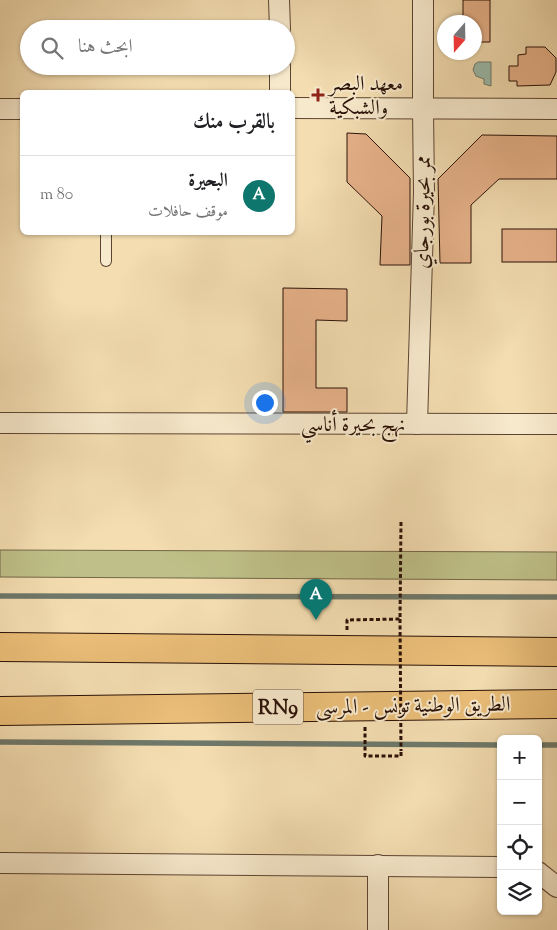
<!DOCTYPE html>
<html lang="ar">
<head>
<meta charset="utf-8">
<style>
  :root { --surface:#fff; --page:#f6f6f6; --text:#202124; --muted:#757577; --line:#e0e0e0; --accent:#0f766e }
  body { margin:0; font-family:"Sorts Mill Goudy",Amiri,serif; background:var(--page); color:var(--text); direction:rtl }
  .controls { position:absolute; right:15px; bottom:15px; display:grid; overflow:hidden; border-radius:8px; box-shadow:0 1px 4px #0004 }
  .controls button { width:45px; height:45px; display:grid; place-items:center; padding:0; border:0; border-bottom:1px solid var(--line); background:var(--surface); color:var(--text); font:25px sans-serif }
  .compass { position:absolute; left:437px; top:15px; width:45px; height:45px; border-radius:50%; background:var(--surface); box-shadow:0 1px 4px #0004; rotate:200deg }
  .you { position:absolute; left:264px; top:402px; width:18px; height:18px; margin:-12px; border:4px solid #fff; border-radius:50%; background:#1a73e8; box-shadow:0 0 0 8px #1a73e833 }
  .badge { display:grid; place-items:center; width:32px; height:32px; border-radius:50%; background:var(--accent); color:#fff; font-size:16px; font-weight:700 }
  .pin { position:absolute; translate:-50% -41px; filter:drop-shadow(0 1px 2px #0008) }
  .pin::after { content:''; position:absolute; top:26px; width:18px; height:15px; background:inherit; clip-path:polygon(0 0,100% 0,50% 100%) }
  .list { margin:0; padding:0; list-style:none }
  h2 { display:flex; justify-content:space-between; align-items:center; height:65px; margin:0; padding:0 20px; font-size:21px }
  h2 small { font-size:16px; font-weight:400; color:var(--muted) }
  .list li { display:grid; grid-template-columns:32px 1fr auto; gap:15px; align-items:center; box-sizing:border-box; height:80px; padding:0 20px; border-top:1px solid var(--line) }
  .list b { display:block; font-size:19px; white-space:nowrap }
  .list p { margin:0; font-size:16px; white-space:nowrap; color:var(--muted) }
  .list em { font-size:16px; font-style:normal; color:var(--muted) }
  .icon { flex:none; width:28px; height:28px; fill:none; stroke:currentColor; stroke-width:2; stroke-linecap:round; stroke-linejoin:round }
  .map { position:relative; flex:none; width:557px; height:930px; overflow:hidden; direction:ltr }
  .search { position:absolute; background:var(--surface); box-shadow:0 1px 4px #0004; left:20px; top:20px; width:275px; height:55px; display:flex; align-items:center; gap:12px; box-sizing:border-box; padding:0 18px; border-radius:28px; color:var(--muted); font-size:19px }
  .panel { position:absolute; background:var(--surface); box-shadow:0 1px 4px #0004; left:20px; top:90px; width:275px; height:145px; border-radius:8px; direction:rtl }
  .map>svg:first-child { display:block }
  .green { fill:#bfc089; stroke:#746848 }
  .water { fill:#9bbcac; stroke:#6e786a }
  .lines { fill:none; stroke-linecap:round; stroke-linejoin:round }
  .stream { stroke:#6e786a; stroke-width:5.5 }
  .building { fill:#e7b28a; stroke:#2a1107 }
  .lane-casing { stroke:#5c4432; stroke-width:12 }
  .street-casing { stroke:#5c4432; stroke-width:22 }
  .highway-casing { stroke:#2a1107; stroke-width:30 }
  .path { stroke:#2a1107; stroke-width:3; stroke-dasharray:4 2.5; stroke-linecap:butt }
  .lane { stroke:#f7e9cc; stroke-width:10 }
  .street { stroke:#f7e9cc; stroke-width:20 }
  .highway { stroke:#eabe78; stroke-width:28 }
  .path-bridge { stroke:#2a1107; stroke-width:3; stroke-dasharray:4 2.5; stroke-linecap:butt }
  .poi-dot { fill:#8f2418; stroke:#f7e9cc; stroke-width:2 }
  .labels { text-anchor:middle; stroke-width:4; stroke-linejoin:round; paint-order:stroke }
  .shield { fill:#f7e9cc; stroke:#685242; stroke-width:1 }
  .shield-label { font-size:20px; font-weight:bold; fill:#2a1107 }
  .poi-label { font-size:21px; fill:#2a1107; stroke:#f7e9cc; text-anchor:start }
  .street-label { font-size:21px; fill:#2a1107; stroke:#f7e9cc }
</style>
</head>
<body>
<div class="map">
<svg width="557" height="930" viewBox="0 0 557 930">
  <rect width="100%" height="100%" fill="#f3ddb1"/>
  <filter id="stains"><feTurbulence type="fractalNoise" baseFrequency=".004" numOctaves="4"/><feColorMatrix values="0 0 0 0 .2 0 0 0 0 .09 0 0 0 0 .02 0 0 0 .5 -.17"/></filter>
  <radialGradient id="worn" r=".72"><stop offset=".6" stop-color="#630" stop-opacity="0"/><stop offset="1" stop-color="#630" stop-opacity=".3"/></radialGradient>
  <polygon class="green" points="0,550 557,552 557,580 0,577"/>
  <polygon class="water" points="478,62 491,62 491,86 484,84 484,79 476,76 473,70 475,64"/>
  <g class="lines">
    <g class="stream">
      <polyline points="0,596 557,597"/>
      <polyline points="0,742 501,745"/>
      <polyline points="538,745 557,745"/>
    </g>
  </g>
  <g class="building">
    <polygon points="463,0 490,0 490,42 474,42 474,22 463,22"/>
    <polygon points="526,47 545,47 556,58 556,72 550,85 517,86 517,81 509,81 509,66 518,66 518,55 526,54"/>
    <polygon points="347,133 366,134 410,178 410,265 380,265 382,216 347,182"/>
    <polygon points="482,135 557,136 557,179 499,179 471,205 471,263 440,263 438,179"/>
    <rect x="502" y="229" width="55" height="33"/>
    <polygon points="283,288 347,289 347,321 316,320 316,388 347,388 347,412 283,412"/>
  </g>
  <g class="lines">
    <defs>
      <polyline id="lane" points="106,232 106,261"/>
      <g id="street">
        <polyline points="279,0 280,29"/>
        <polyline points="280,66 280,92"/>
        <polyline points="292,108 557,109"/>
        <polyline points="0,109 22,109"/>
        <polyline points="0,423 557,424"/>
        <polyline points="417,424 424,192 423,110 423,0"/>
        <polyline points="0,863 501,867"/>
        <polyline points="538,872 557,887"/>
        <polyline points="378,930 378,865"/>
      </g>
      <g id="highway">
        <polyline points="0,647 557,652"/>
        <polyline points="0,711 557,704"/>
      </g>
    </defs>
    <use href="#lane" class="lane-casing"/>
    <use href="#street" class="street-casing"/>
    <use href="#highway" class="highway-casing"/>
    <g class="path">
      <polyline points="347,630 347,620 400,619 401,521"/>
      <polyline points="365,727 365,756 401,756 401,751"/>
    </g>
    <use href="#lane" class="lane"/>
    <use href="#street" class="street"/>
    <use href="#highway" class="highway"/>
    <polyline class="path-bridge" points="400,619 401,751"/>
  </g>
  <path class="poi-dot" d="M315.5 87.5h5v5h5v5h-5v5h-5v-5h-5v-5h5z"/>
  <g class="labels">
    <rect class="shield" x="253" y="689.5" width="50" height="35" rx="4"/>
    <g class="shield-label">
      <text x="278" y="714">RN9</text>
    </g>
    <g class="poi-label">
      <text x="329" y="90">معهد البصر<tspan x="329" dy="24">والشبكية</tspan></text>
    </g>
    <g class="street-label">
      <text transform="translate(422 212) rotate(-89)" y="7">ممر بحيرة بورجاي</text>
      <text x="353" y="431">نهج بحيرة أناسي</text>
      <text transform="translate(413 705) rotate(-1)" y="7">الطريق الوطنية تونس - المرسى</text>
    </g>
  </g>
  <rect width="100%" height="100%" filter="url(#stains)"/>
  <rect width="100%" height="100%" fill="url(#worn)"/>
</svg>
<div class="controls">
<button>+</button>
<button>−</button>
<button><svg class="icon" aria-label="locate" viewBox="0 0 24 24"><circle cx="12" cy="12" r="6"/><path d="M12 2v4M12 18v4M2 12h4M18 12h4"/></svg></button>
<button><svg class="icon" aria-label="layers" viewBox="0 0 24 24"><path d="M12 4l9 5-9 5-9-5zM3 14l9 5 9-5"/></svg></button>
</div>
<svg class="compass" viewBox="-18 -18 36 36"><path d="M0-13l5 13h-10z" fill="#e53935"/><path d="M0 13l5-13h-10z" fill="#757577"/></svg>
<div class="you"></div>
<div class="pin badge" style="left:316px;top:620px">A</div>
<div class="search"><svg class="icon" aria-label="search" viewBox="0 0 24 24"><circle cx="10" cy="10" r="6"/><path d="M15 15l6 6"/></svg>ابحث هنا</div>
<section class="panel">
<h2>بالقرب منك<small></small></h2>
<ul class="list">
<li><span class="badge">A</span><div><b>البحيرة</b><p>موقف حافلات</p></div><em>80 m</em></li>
</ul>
</section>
</div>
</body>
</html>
